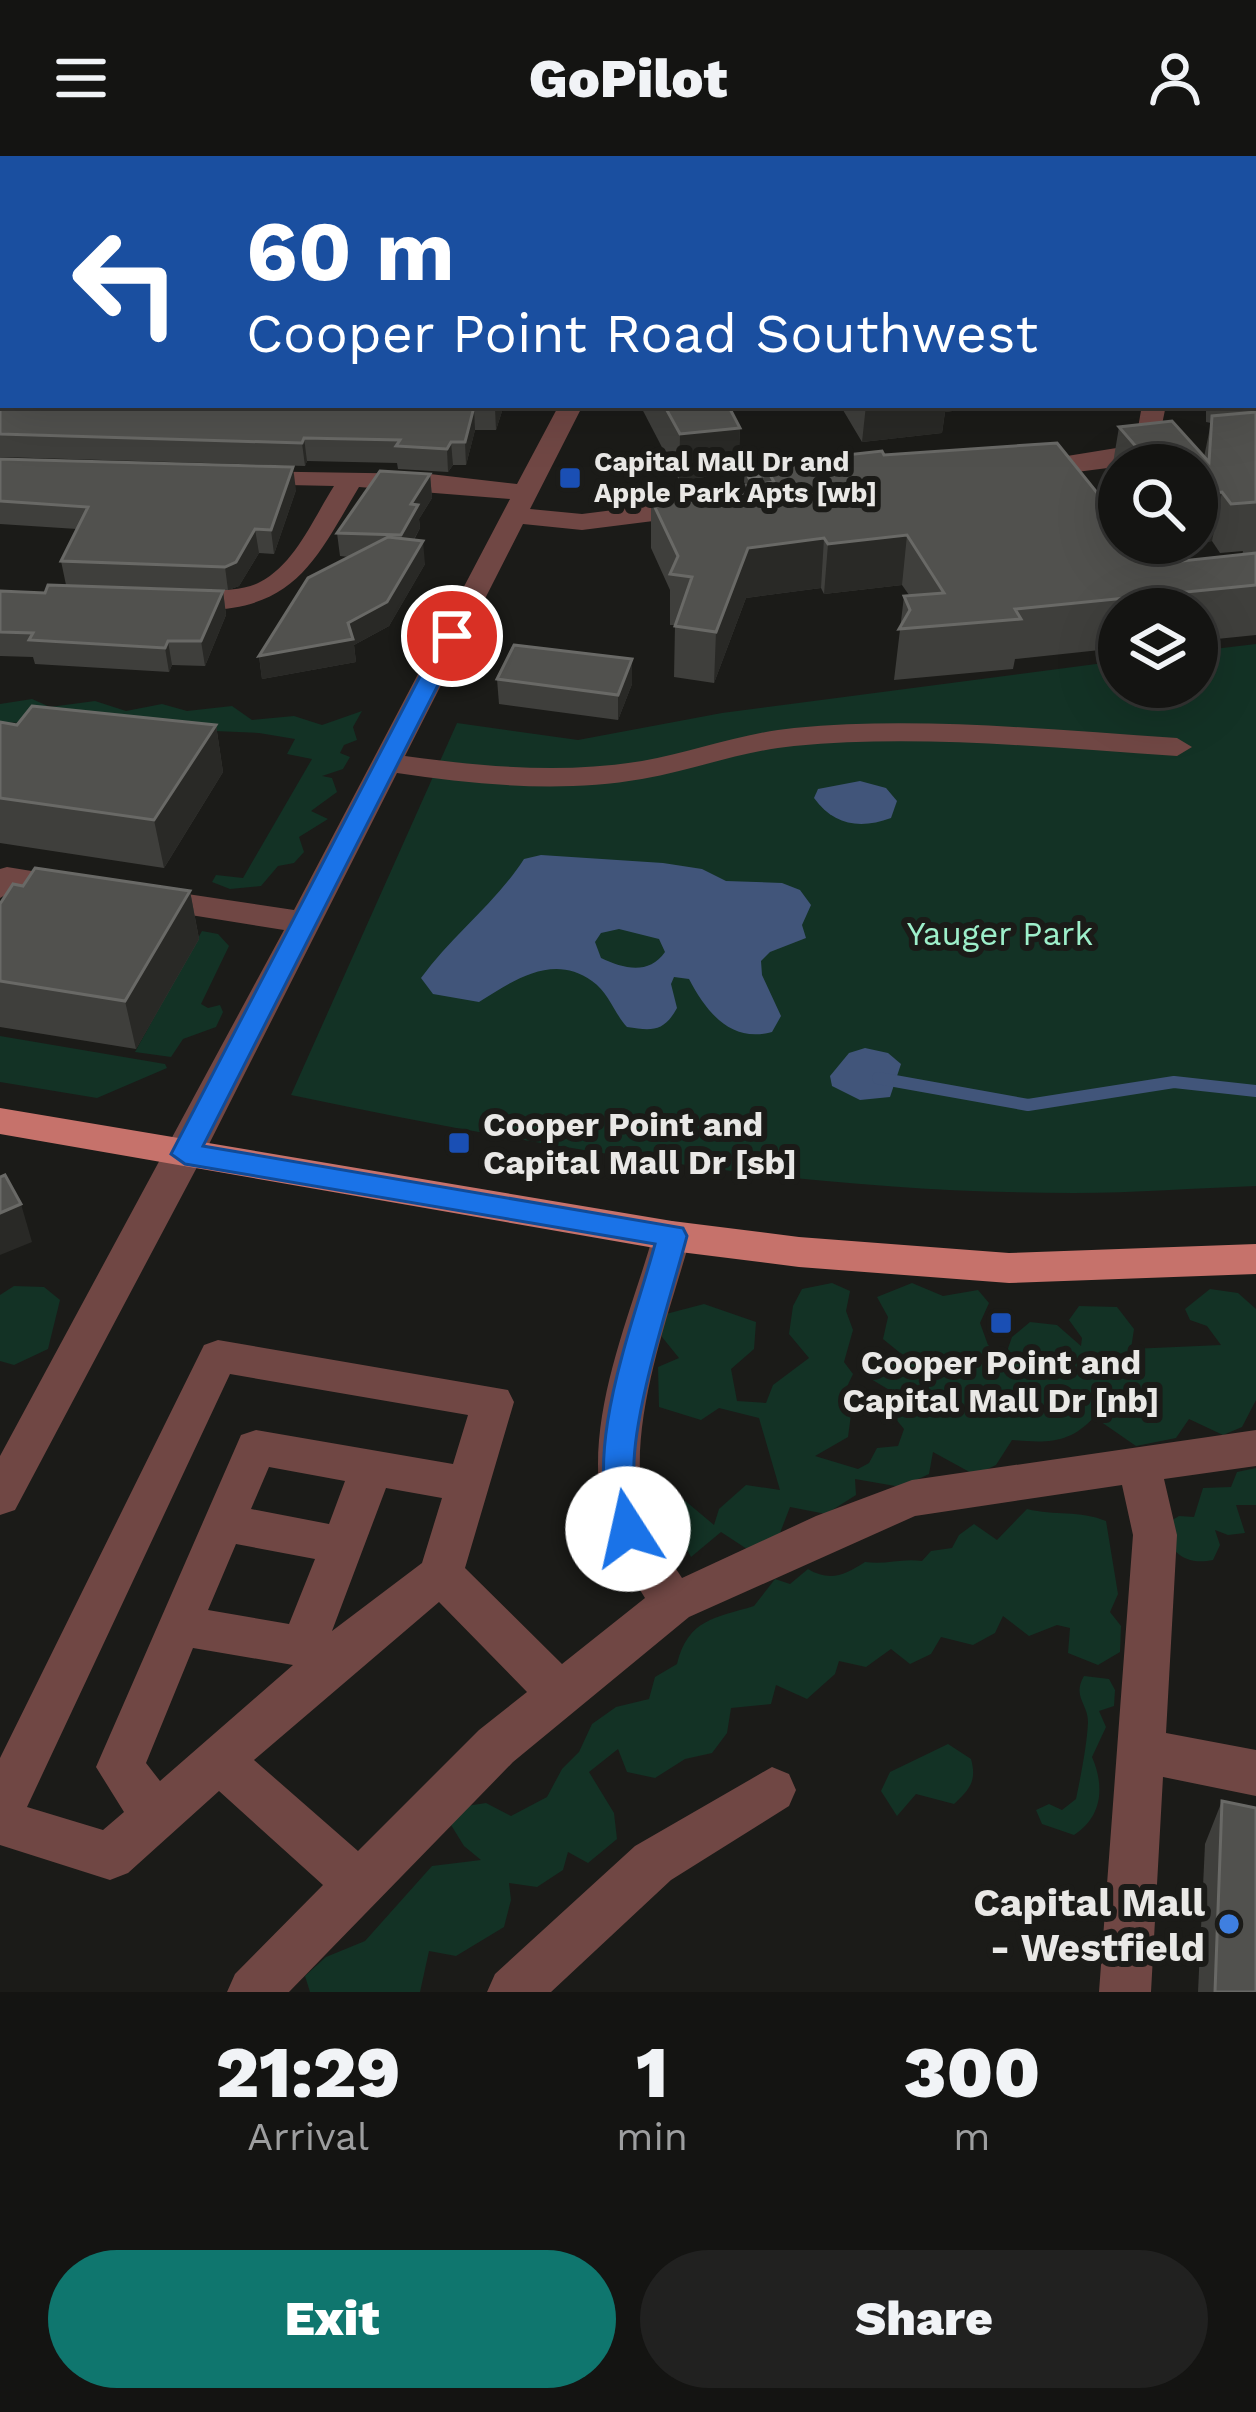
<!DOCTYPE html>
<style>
:root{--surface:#141412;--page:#212120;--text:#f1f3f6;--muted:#9d9e9f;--line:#333332;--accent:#0f766e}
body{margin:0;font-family:"Work Sans",sans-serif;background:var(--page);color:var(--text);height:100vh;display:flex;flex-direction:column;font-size:45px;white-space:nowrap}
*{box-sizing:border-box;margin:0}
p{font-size:39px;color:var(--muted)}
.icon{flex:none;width:66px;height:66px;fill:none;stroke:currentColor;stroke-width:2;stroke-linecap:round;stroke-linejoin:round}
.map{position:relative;height:1836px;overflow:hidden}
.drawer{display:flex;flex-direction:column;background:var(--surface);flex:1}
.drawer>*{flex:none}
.guide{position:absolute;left:0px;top:0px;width:1257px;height:252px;box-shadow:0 12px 48px #0002,0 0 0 3px var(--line);background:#1a4fa0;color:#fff;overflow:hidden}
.fabs{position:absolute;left:1098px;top:288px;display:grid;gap:24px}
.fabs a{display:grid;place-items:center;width:120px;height:120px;border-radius:50%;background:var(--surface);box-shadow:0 12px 48px #0002,0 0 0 3px var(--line);font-size:60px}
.pin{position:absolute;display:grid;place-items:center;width:102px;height:102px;color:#fff;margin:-51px;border:6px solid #fff;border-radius:50%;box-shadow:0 3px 12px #0007}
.me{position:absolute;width:132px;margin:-66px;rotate:350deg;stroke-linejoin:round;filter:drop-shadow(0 0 9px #0008)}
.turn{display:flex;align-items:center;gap:42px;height:252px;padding:0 48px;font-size:54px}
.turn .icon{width:156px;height:156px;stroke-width:2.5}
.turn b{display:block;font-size:84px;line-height:102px}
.eta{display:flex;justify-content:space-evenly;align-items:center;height:204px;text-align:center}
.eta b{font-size:72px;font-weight:800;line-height:84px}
.button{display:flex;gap:24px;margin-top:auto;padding:24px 48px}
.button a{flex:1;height:138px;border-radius:72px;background:var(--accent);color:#fff;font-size:48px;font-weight:800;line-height:138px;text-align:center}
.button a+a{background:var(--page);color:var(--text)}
header{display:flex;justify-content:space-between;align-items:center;height:156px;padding:0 48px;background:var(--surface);font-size:54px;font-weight:800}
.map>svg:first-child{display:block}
</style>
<header><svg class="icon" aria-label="menu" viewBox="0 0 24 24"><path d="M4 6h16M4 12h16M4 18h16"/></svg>GoPilot<svg class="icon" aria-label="person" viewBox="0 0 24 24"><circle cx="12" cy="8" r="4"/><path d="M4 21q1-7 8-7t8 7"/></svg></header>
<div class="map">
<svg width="1256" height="1836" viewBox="0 0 1256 1836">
<rect width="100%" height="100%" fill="#1b1b18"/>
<g fill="#133225">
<path d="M1256,488V1030C1196,1032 1135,1037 1074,1037C811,1037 548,993 291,939L457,567L578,584L722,557L1119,505V531H1197V495Z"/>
<path d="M32,543L50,551L95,545L126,555L162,548L187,555L232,550L252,564L294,560L322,569L362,555L353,571L357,584L344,589L340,597L350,601L343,613L322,620L332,622L337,636L311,655L328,663L299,681L304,696L294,707L278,710L261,730L230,733L212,726L216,719L243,722L312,603L287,598L295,583L259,577L0,566V548Z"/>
<path d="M202,775L218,778L229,790L201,848L208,852L220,849L223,856L216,871L183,883L171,901L135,896Z"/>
<path d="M0,880L165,908L167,912L97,942L0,926Z"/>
<path d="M832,1127L850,1135L846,1155L853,1174L844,1206L853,1218L844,1237L852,1251L848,1281L815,1300L858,1313L869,1307L877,1292L898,1290L904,1273L895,1262L896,1238L871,1223L890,1217L899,1196L883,1183L888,1161L877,1141L912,1127L943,1140L978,1134L989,1147L980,1167L988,1189L1005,1201L1012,1181L1030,1166L1057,1169L1081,1190L1082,1182L1069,1164L1079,1150L1117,1151L1134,1173L1131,1193L1221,1189L1207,1170L1190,1164L1185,1153L1210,1133L1238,1137L1256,1153V1244L1242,1271L1223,1279L1189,1263L1176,1282L1136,1290L1094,1261C1070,1288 1046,1287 1012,1284L996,1309L975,1319L933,1296L929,1318L901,1331L855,1323L856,1339L826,1358L790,1351L780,1377L750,1395L721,1376L691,1401L680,1380H656L651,1363L677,1338L714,1369L719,1353L746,1329L780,1334L759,1262L719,1252L701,1264L659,1251L658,1211L679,1202L662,1181V1159L704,1148L756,1166L754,1193L731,1213L737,1245L766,1247L773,1229L809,1202L789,1178L793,1150L802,1133Z"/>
<path d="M14,1130L44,1131L60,1144L48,1193L14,1209L0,1205V1139Z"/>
<path d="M1256,1312V1349H1236L1245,1377L1228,1379L1215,1374L1220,1389L1213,1404C1186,1410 1166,1396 1166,1368L1179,1360L1194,1361L1203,1332L1231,1331L1237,1316Z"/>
<path d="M1027,1353C1055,1360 1079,1354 1106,1365L1118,1438L1110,1456L1121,1470L1120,1496L1098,1509L1068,1497L1070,1472L1057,1469L1029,1480L1003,1460L995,1477L973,1489L941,1481L931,1498L910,1508L891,1493L866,1511L839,1505L835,1518L807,1543L776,1529L771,1548L731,1552L727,1577L712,1597L685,1603L655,1622L627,1616L618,1593L589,1616L614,1657L617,1683L588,1707L568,1696L563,1714L537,1731L509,1727L511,1744L504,1771L456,1800L429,1795L420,1836H310L305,1820L326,1801L365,1785L432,1710L481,1704L464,1690L451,1669L460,1651L486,1647L511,1660L547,1641L562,1613L579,1596L592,1568L616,1551L649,1543L655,1521L677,1508C688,1463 715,1462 754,1450L775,1423L790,1428L808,1413C830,1426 845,1419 865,1406C886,1409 901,1402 922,1405L931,1395L952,1392L959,1379L974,1368L997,1384Z"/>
<path d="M1084,1520L1109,1523L1115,1534L1114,1550L1099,1555L1106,1571L1092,1601C1105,1631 1102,1661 1074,1679L1042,1668L1036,1654L1049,1648L1062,1654L1076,1643C1081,1619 1087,1589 1088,1566C1088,1547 1072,1541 1084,1520Z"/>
<path d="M948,1588L971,1603C977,1625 970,1633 954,1648L916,1638L897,1660L881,1635L890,1616Z"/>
</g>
<g fill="#41557a" fill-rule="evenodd">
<path d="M860,625L886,632L897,645L891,662C861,673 834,670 814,642L818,633Z"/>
<path d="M541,699L663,707L702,713L726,725L782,727L800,734L811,749L802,769L806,782L770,796L761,805L762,819L781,860L772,876C731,887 707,857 689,823L674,821L671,828L677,852C664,876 652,875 627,871C614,857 609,837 592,825C553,797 514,824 479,846L433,838L421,822C452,779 495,748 524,703ZM619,773L659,783L665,796C649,819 624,813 601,802L595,786L601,777Z"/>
<path d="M865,892L888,897L901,908L890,941L860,944L832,930L830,920L849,897Z"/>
</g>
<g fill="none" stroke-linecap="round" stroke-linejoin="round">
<path stroke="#41557a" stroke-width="12" d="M878,922L1028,949L1174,926L1256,935"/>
<g fill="#704744" fill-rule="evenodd">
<path d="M699,0H720L697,3Z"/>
<path d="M851,0H871L850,3Z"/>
<path d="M1254,21H1256L1254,34Z"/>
<path d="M559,249H583L530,353L582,358L701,343L714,351L701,359L582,374L523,368L405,600C484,611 564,618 642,605C693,596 742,577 794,572C921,560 1050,574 1177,582L1192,591L1177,600C1050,592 921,578 794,590C742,595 693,614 642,623C561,637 478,629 397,617L204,998L15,1354L0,1359V1300L284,774L147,752L135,749L131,742L135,735L147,732L294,754L510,343L359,331C317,401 297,452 206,454C189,454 173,458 161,446C179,428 232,441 260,426C295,408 313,363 334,330L248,328L239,325L235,320L239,315L430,318L517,328Z"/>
<path d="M1142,249H1166L1156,298L1131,309L1030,322L1017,314L1030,306L1135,289Z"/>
<path d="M7,711L87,724L91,731L87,738L75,741L16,733L0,742V713Z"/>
<path d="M672,1065L686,1070L691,1080C669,1161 616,1292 652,1374C659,1391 672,1406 682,1422L816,1360L912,1324L1256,1274V1310L1164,1323L1177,1379L1166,1577L1256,1594V1640L1163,1621L1151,1836H1099L1133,1379L1122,1329L915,1360L689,1461L513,1606L289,1836H227L235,1818L323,1729L219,1635L128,1717L110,1724L0,1689V1602L204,1189L218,1184L508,1234L514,1246L465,1412L562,1508L645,1442C631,1419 613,1395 606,1369C579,1274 627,1170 653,1080L658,1070ZM230,1218L468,1259L453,1308L256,1274L241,1279L96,1611L124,1656L103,1674L27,1651ZM269,1311L345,1325L329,1368L251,1353ZM386,1332L442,1342L422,1407L332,1475ZM236,1388L315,1403L289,1468L208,1454ZM439,1446L527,1536L479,1574L358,1695L254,1604ZM193,1492L293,1509L160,1625L146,1607Z"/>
<path d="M772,1611L789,1618L796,1634L789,1650L671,1724L551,1836H487L495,1818L635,1690Z"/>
</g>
<path fill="#c6726b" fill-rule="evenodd" d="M0,952L672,1065L799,1081L1009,1097L1256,1088V1118L1009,1127L799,1111L672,1095L0,978Z"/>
</g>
<g fill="#3f3f3c">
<path d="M0,0H637L636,3H3V8H0Z"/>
<path d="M891,0H1224L1223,3H1044Z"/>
<path d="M3,12V134H0V17Z"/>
<path d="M1254,82L1256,85V479L1197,485V453H1119V492L1015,503L1013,513L894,524L904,440L909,439L902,429L824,438L821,432L746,442L714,527L674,521L675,469H670V434L651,392V343L746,330L744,326L745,314L764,311V308L884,299L1154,408L1242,399L1243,395L1220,397L1212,385L1170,391L1167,387H1197V309H1119V329L1111,319L1119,271L1204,301L1211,267L1206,266V249H1254Z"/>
<path d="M0,182L3,249H504L496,274H475L466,309H453L448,316L398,313L397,307L307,305L305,310L0,301Z"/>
<path d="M640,249H728L740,272L738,317L679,324Z"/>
<path d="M840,249H982V251L945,256L942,277L862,286Z"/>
<path d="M0,303L296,334L274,398L259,397L239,430L228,434L66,429L61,405L77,373L0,368Z"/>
<path d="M430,318L432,342L419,363L420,372L414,384L425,408L389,470L354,489L356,506L262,523L259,500L349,401L340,400L337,377Z"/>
<path d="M0,435L45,437L223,435L226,459L205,510L172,509L169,516L35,508L33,501L0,500Z"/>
<path d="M632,503V528L618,564L499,548L497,523Z"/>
<path d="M0,566L17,569H216L223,616L164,712L0,687Z"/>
<path d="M23,730L190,735L199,783L136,893L0,871V748Z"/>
<path d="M1222,1645L1256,1836H1198L1205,1688Z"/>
</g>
<g fill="#292926">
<path d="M1199,0H1224L1223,3H1199Z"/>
<path d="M496,249H504L496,274L495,252Z"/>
<path d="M866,249H982V251L945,256L942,277L862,286Z"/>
<path d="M474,251L475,274L466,309L465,286Z"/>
<path d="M740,272L738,317L679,324L680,278Z"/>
<path d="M304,282L307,305L305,310L302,287Z"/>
<path d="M451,286L453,309L448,316L447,293Z"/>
<path d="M293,311L296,334L274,398L271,374Z"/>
<path d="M430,318L432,342L419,363L420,372L403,403L401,379L411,348Z"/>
<path d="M763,320V332L749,334V322Z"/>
<path d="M1222,336L1212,385L1170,391L1171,387H1197V339Z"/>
<path d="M255,373L259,397L239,430L228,434L225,411Z"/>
<path d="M907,379L902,429L824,438L828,388Z"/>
<path d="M824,382L821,432L746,442L714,527L716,476L748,392Z"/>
<path d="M423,385L425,408L389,470L354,489L356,506L262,523L259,500Z"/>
<path d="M223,435L226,459L205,510L201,485Z"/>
<path d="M168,485L172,509L169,516L165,492Z"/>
<path d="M632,503V528L618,564V539Z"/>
<path d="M216,569L223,616L164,712L154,664Z"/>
<path d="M190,735L199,783L136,893L125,845Z"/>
<path d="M21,1048L32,1086L0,1099V1057Z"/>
</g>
<g fill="#51514e" stroke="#696966" stroke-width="3">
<path d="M11,0H631L587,1V3H9Z"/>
<path d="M748,0H856L855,3H754Z"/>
<path d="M891,0H1024L1023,3H890Z"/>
<path d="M3,12V74L0,72V17Z"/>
<path d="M3,76V112H0V89H2Z"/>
<path d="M1254,82L1256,85V212L1254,211Z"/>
<path d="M3,176V249H496L495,252L474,251L465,286H451L447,293L396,290L400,284L304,282L302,287L0,278V182Z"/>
<path d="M664,249H728L740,272L680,278Z"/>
<path d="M1256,256V346L1231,348L1222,336L1197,339V309H1152L1119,271L1172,265L1209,306L1212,260Z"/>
<path d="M1057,287L1119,364V387H1137L1154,408L1256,397V429L1015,453L1021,463L899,473L910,454L904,440L944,437L907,379L828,388L824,382L748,392L716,476L675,470L692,421L670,418L678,400L651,343L774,326L764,308L882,295L884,299Z"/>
<path d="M0,303L293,311L271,374L255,373L236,406L225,411L61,405L88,351L0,345Z"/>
<path d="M764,311L763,320L749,322L745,314Z"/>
<path d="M380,315L430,318L411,348L418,349L401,379L337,377Z"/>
<path d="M388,381L423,385L387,446L348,467L353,483L259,500L308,422Z"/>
<path d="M48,429L223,435L201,485H168L165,492L29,484L33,477L0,476V435L45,437Z"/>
<path d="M514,489L632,503L618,539L497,523Z"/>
<path d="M32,550L216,569L154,664L0,642V566L17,569Z"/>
<path d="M35,712L190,735L125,845L0,825V748L13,728L23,730Z"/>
<path d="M5,1019L21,1048L0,1057V1021Z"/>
<path d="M1222,1645L1256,1652V1836H1215Z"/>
</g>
<path fill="#1a73e8" stroke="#114b97" stroke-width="3" d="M452,473L463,480L203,990L683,1072L687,1080C671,1141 631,1260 634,1319C635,1341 650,1363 640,1383L628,1387L617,1383C578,1303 633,1170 655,1088L185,1008L171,998L441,480Z"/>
<g fill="#1a4fb4" stroke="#1b1b18" stroke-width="4.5">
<rect x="558" y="310" width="24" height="24" rx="6"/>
<rect x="447" y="975" width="24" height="24" rx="6"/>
<rect x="989" y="1155" width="24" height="24" rx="6"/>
</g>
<circle fill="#3f7fe0" stroke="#1b1b18" stroke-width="4.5" cx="1229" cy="1768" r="12"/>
<g text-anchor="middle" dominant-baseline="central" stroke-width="12" stroke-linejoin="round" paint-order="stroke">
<g font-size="27" font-weight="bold" fill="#e9e8e6" stroke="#1b1b18" text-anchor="start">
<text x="594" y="306">Capital Mall Dr and<tspan x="594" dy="31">Apple Park Apts [wb]</tspan></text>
</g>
<g font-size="33" fill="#9defca" stroke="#1b1b18">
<text x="1000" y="777">Yauger Park</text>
</g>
<g font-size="33" font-weight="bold" fill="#e9e8e6" stroke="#1b1b18" text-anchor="start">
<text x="483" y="968">Cooper Point and<tspan x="483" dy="38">Capital Mall Dr [sb]</tspan></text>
<text x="1001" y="1206" text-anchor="middle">Cooper Point and<tspan x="1001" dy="38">Capital Mall Dr [nb]</tspan></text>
</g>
<g font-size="39" font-weight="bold" fill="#e9e8e6" stroke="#1b1b18" text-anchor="end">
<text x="1205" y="1746">Capital Mall<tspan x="1205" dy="45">- Westfield</tspan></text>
</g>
</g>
</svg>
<div class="fabs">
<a><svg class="icon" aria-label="search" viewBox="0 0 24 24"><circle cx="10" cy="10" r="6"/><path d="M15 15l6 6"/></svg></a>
<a><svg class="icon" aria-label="layers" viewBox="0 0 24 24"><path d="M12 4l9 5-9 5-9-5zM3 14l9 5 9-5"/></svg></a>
</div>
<div class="pin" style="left:452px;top:480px;background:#d93025"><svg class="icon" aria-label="arrive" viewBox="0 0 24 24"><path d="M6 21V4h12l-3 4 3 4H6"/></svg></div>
<svg class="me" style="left:628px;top:1373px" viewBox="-20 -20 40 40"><circle r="19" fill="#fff"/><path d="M0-13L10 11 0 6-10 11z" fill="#1a73e8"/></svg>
<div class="guide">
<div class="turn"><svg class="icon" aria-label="left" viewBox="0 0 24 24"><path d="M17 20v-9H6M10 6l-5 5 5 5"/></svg><div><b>60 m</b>Cooper Point Road Southwest</div></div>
</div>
</div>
<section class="drawer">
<div class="eta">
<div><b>21:29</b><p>Arrival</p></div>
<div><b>1</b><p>min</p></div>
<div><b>300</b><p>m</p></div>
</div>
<div class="button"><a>Exit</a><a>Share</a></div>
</section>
